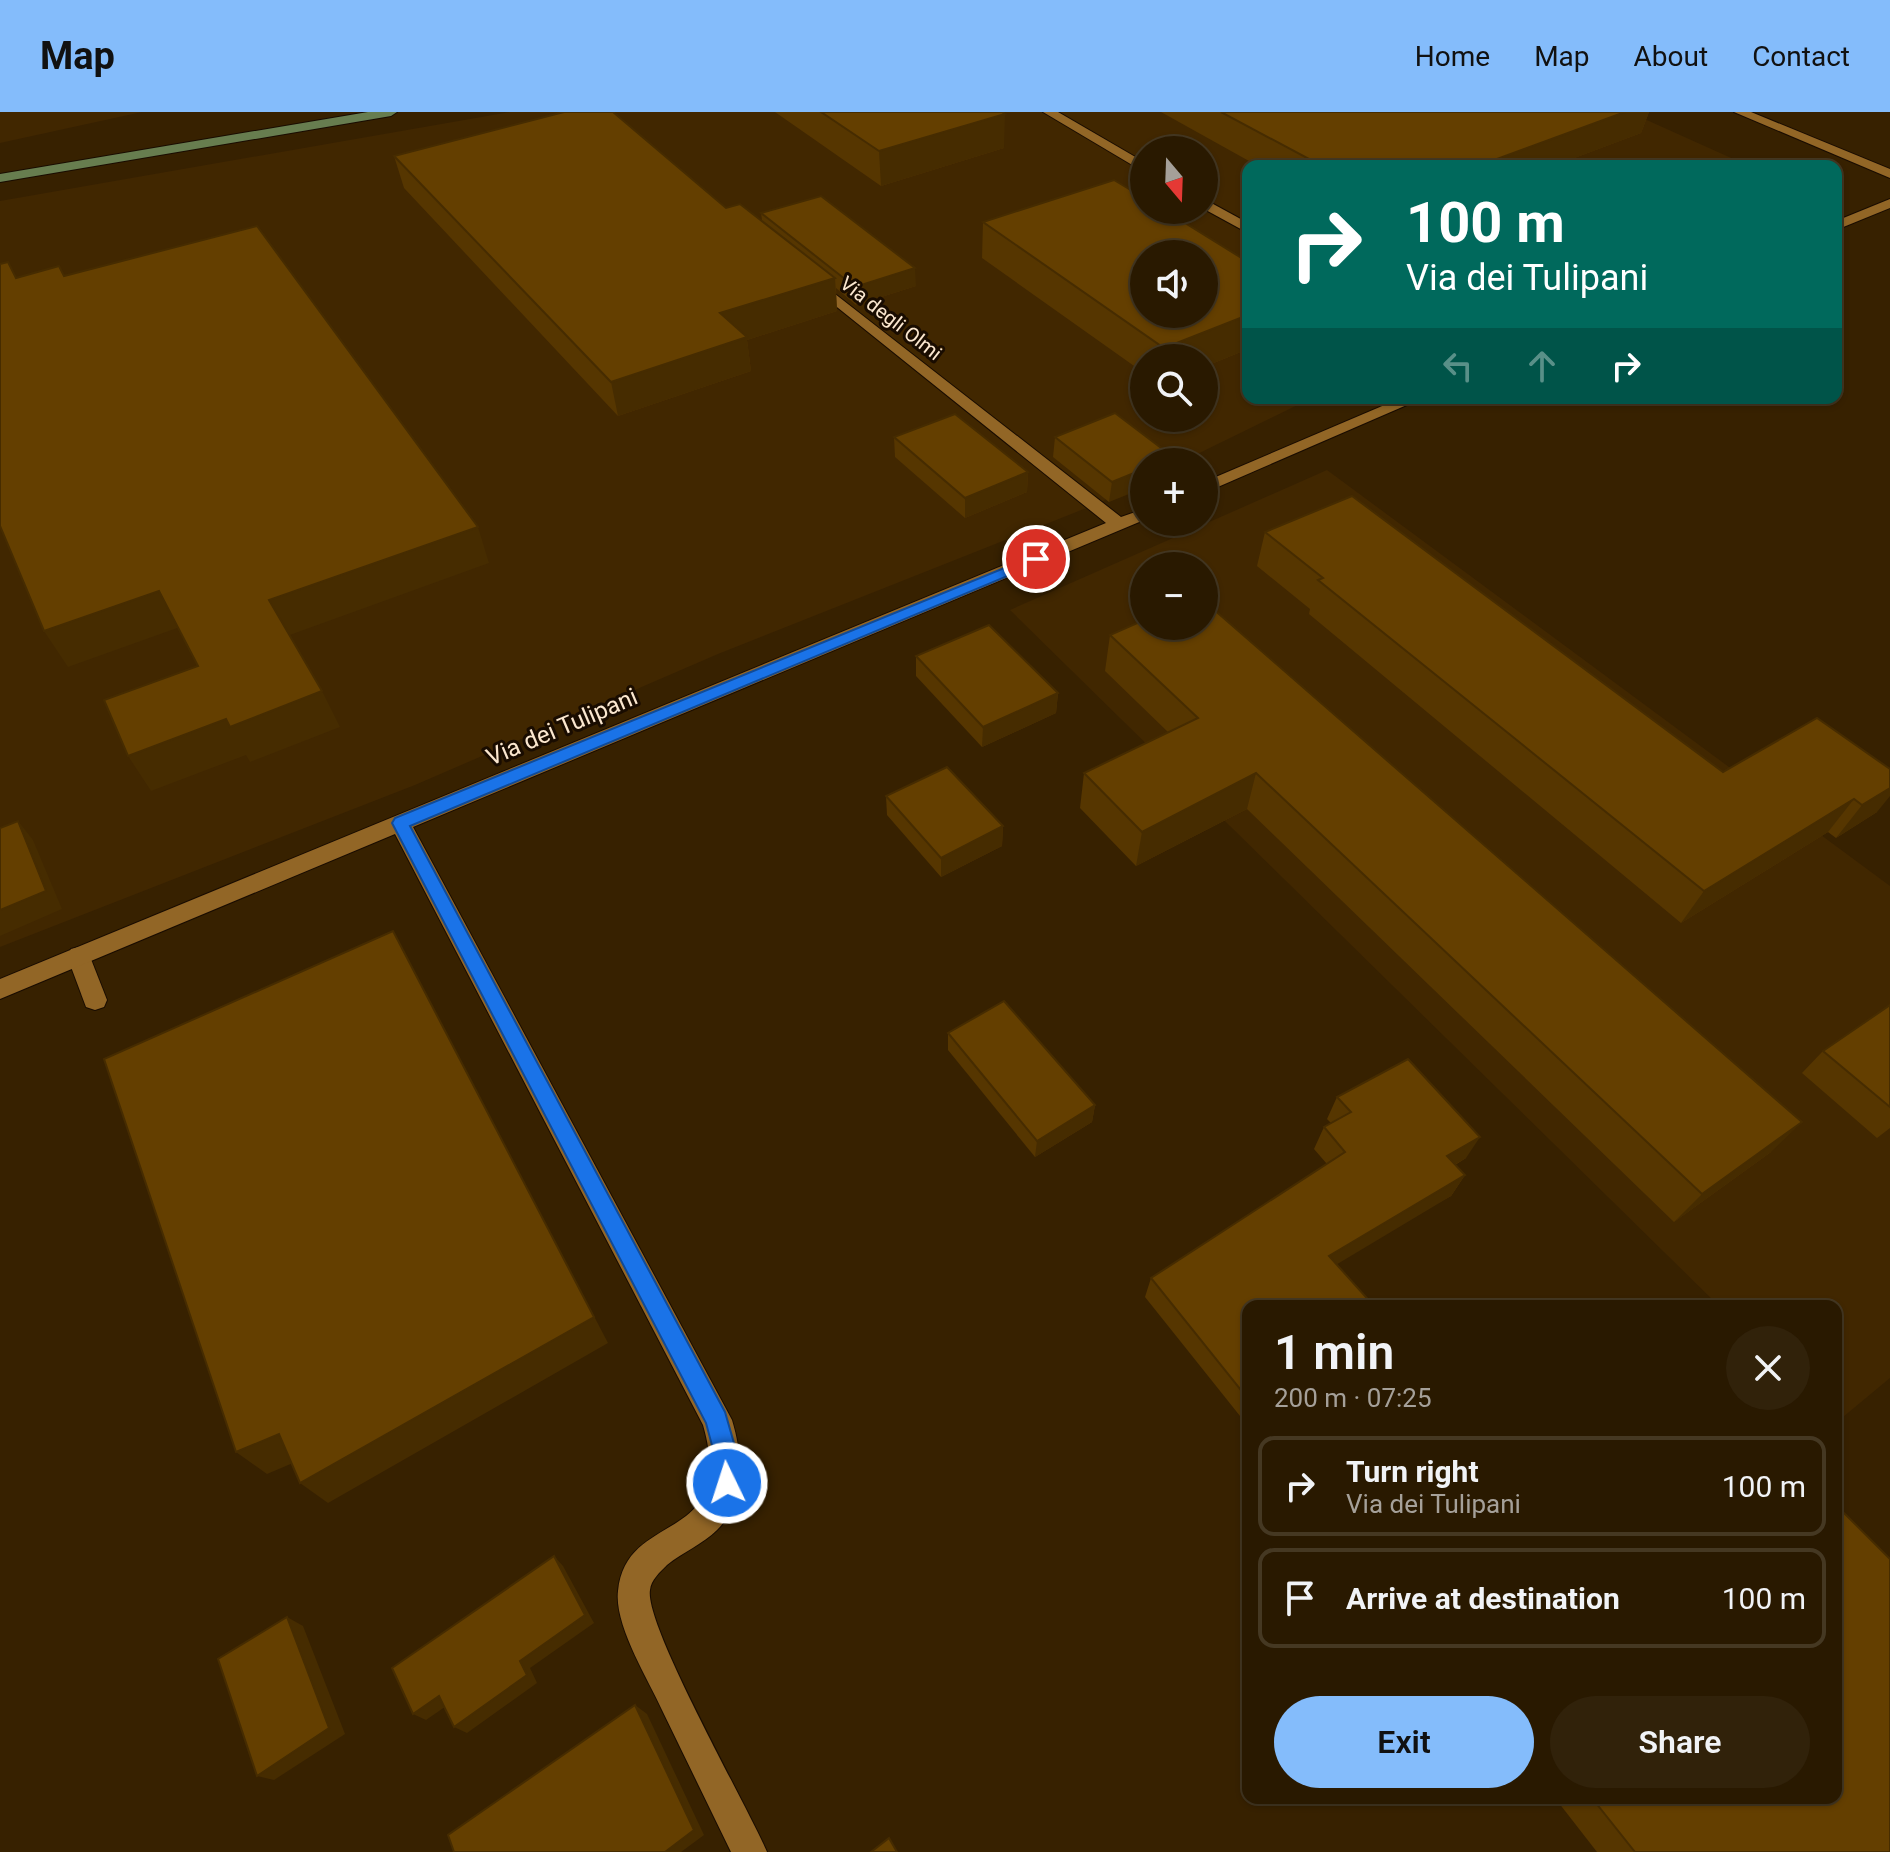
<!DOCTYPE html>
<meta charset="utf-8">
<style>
:root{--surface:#291900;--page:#31220a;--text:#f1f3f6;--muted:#a5a099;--line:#453822;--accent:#84bcfb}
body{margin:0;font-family:Roboto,sans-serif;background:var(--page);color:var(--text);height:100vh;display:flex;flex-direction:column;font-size:30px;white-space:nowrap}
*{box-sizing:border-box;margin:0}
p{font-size:26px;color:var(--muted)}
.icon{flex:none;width:44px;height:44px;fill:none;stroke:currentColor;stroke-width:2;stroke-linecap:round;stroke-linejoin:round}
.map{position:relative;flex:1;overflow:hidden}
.drawer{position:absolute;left:1242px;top:1188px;width:600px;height:504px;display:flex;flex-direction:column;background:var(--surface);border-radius:16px;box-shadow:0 2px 6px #0004,0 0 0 2px var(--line)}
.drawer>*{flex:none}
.top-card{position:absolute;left:1242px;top:48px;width:600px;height:244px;border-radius:16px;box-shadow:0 2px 6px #0004,0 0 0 2px var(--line);background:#00695c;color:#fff;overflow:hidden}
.needle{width:52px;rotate:161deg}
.fabs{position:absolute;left:1130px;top:24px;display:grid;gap:16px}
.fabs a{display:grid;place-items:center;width:88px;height:88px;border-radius:50%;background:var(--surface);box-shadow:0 2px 6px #0004,0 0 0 2px var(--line);font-size:40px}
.pin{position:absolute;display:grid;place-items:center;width:68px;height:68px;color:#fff;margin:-34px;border:4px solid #fff;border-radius:50%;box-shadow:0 2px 8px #0007}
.me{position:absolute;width:88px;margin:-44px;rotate:356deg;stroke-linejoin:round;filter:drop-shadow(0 0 6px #0008)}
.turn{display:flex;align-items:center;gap:28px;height:168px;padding:0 32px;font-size:36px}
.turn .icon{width:104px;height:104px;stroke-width:2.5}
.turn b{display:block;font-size:56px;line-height:68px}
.lanes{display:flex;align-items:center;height:76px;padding:0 32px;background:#0003;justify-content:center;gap:40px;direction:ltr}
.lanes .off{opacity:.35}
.round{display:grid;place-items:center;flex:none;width:84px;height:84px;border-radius:42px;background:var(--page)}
.summary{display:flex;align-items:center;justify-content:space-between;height:136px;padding:0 32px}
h1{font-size:48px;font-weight:600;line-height:60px}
.button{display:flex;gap:16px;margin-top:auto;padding:16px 32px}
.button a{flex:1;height:92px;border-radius:48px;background:var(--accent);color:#111;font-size:32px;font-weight:600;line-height:92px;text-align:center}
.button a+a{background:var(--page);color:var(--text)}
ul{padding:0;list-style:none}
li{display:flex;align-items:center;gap:24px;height:100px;margin:0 16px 12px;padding:0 16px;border:4px solid var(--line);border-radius:16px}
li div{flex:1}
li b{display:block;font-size:30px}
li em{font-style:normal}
header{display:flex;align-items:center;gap:48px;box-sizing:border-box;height:112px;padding:0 40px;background:var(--accent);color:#111}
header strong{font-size:38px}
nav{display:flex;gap:44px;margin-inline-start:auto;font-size:28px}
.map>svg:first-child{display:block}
</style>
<header>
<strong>Map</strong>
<nav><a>Home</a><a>Map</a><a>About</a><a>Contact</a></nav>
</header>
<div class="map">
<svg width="1890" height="1740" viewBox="0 0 1890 1740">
<rect width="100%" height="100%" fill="#372100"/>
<g fill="#412700" fill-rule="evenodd">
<path d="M0,0H142L0,31Z"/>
<path d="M510,0H1629L1749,54H1248V286H1312L1181,350H1144V368L1099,391L718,542L415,673L0,835V89ZM1144,38H1204V98H1144ZM1144,142H1204V202H1144ZM1144,246H1204V306H1144Z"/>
<path d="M1327,358L1890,774V1266L1837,1310L1836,1194H1719L1010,498ZM1144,454H1204V514H1144Z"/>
</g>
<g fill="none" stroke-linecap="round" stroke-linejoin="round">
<defs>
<path id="lane" d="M79,835L87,837L107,888L104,895L95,898L86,895L67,844L71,837Z"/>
<g id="street">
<path d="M1043,0H1058L1144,50V60Z"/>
<path d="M1734,0H1751L1890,57V66Z"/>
<path d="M1204,87L1248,111V121L1204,97Z"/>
<path d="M1890,87V96L1836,118V109Z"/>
<path d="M812,164L1121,405L1144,397V408L413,715L732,1308C743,1345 747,1388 717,1418C703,1432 683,1440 667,1453C660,1460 651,1468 650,1478C644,1513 747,1693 767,1740H731C708,1693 685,1645 662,1598C648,1567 614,1513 618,1479C626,1396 738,1435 703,1313L395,722L0,887V867L1106,411L807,171L805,168Z"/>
<path d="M1401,286H1423L1204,381V370Z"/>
</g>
<path id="secondary" d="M368,0H397L391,4L0,70V62Z"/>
</defs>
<use href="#lane" stroke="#190c00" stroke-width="2"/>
<use href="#street" stroke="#190c00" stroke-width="2"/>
<use href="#secondary" stroke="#190c00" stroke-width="2"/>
<use href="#lane" fill="#926626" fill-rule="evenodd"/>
<use href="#street" fill="#926626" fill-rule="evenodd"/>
<use href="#secondary" fill="#677d4f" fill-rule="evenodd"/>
</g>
<g fill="#563600">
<path d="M775,0H1002L1004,36L881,74Z"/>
<path d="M1161,0H1649L1641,21L1553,54H1258Z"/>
<path d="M394,44L762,108L761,101L916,174L856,193L836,176L837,199L747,228L751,259L618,304L404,76Z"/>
<path d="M983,110L1248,150V237L1204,255V246H1144V261L982,146Z"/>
<path d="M894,325L1028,360L1027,380L965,406L895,345Z"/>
<path d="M1055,325L1173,345L1109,390L1053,345Z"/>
<path d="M1265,420L1723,660L1817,606L1877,700L1836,726L1828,720L1681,811L1309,502L1310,497L1257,454Z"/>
<path d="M1110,523L1771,1040L1674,1110L1247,697L1136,754L1080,696L1084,661L1169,621L1105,559Z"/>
<path d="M916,544L1058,581L1056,601L982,635L916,564Z"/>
<path d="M886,684L1003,714L1002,734L941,765L887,703Z"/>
<path d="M1890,893V1016L1877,1026L1802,961L1823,939Z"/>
<path d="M948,921L1095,993L1092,1010L1035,1045L948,938Z"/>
<path d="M1337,985L1466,1046L1455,1053L1465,1063L1451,1084L1248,1194V1314L1145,1185L1151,1166L1327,1052L1314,1037L1324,1015L1331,1011L1327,1007Z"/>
<path d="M1555,1686H1836L1890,1740H1597Z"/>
</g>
<g fill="#462c00">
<path d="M1625,0H1649L1641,21L1553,54H1478Z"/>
<path d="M1005,2L1004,36L881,74L879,39Z"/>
<path d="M915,156L916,174L856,193L855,175Z"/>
<path d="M835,166L837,199L747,228L751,259L618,304L611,270L720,201Z"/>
<path d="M1248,203V237L1204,255V246H1163L1164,236Z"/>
<path d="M1173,345L1172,350H1161Z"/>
<path d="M1144,357V376L1109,390L1112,370Z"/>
<path d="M1028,360L1027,380L965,406V386Z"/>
<path d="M478,415L489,451L287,524L269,488Z"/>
<path d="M159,479L180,515L68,555L44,519Z"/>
<path d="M322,579L340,615L250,650L246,643L151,679L128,644L226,607Z"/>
<path d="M1058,581L1056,601L982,635L983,615Z"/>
<path d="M1256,661L1247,697L1136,754L1142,720Z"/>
<path d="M1890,676V684L1877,700L1836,726L1862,693Z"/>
<path d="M1854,687L1828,720L1681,811L1704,779Z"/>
<path d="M18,709L33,728L62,797L0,824V798Z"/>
<path d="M1003,714L1002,734L941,765V746Z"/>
<path d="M393,819L608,1231L328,1391L300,1371Z"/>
<path d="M1095,993L1092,1010L1035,1045L1037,1029Z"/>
<path d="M1802,1010L1771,1040L1674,1110L1702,1082Z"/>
<path d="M1480,1025L1466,1046L1434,1065L1447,1044Z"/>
<path d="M1465,1063L1451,1084L1319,1163L1329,1144Z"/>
<path d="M279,1322L307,1345L267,1362L236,1340Z"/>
<path d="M554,1444L563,1454L594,1511L530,1556L537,1571L467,1621L454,1615L520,1549Z"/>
<path d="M287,1505L303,1514L345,1622L274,1668L257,1664Z"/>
<path d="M439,1584L452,1590L426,1608L413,1602Z"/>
<path d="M635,1593L647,1602L704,1723L681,1740H665Z"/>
</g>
<g fill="#643f00" stroke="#462c00" stroke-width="2" fill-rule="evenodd">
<path d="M564,0H613L726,96L740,92L835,166L720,201L747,225L611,270L394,44Z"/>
<path d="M821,0H1002L1005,2L879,39Z"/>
<path d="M1221,0H1625L1478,54H1322Z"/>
<path d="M1114,68L1144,86V98H1164L1248,150V203L1164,236L983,110ZM1144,142H1204V202H1144Z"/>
<path d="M821,84L915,156L855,175L761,101Z"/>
<path d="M257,114L478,415L269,488L322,579L230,615L226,607L128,644L104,588L198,554L159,479L44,519L0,414V152L8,150L16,166L59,154L64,164Z"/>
<path d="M1115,301L1173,345L1161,350H1144V357L1112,370L1055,325Z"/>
<path d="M955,302L1028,360L965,386L894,325Z"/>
<path d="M1352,384L1723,660L1817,606L1890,657V676L1862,693L1854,687L1704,779L1318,468L1323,466L1265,420Z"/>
<path d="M1204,489L1802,1010L1702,1082L1256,661L1142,720L1084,661L1198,606L1110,523L1144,508V514H1204Z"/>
<path d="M989,513L1058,581L983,615L916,544Z"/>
<path d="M947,655L1003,714L941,746L886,684Z"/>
<path d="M18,709L46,779L0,798V716Z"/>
<path d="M393,819L594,1205L300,1371L279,1322L236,1340L104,947Z"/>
<path d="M1004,889L1095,993L1037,1029L948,921Z"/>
<path d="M1890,893V995L1823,939Z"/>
<path d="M1408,947L1480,1025L1447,1044L1465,1063L1329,1144L1374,1194H1248V1287L1151,1166L1345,1040L1324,1015L1351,1000L1337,985Z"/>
<path d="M1836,1393L1890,1447V1740H1635L1592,1686H1836Z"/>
<path d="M554,1444L585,1503L520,1549L527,1563L454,1615L439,1584L413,1602L392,1556Z"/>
<path d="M287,1505L329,1616L257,1664L218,1547Z"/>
<path d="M635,1593L694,1718L665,1740H454L448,1723Z"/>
<path d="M889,1726L897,1740H871Z"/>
</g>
<path fill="#1a73e8" stroke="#114b97" stroke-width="2" d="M1036,443L1041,444V450L410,714L725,1300L740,1352L735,1379L727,1383L719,1379L715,1371L717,1352L706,1311L392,711L395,706Z"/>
<g text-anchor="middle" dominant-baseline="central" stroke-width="6" stroke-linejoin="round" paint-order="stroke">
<g font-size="20" fill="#fbe7cf" stroke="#190c00">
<text transform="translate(891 206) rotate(38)">Via degli Olmi</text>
</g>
<g font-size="24" fill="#fbe7cf" stroke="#190c00">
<text transform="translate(562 615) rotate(-23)">Via dei Tulipani</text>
</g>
</g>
</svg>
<div class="fabs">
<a><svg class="needle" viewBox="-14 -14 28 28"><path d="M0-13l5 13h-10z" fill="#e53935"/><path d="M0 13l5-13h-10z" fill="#a5a099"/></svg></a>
<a><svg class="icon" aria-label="sound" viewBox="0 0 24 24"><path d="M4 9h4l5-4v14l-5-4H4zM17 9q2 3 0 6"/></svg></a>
<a><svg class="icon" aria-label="search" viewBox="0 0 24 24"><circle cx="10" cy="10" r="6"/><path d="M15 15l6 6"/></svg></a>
<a>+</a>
<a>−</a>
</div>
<div class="pin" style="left:1036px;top:447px;background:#d93025"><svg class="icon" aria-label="arrive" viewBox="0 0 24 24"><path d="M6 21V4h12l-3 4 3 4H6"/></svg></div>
<svg class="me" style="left:727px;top:1371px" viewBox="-20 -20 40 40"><circle r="17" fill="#1a73e8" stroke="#fff" stroke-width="3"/><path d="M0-11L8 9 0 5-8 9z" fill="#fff"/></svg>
<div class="top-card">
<div class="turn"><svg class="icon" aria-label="right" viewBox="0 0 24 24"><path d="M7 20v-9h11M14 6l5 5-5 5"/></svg><div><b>100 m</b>Via dei Tulipani</div></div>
<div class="lanes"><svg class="icon off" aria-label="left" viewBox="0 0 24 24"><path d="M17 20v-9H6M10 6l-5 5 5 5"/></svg><svg class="icon off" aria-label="ahead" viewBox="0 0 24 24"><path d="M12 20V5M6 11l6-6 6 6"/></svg><svg class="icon" aria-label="right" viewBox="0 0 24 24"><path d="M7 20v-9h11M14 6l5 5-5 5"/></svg></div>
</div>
<section class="drawer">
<div class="summary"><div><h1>1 min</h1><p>200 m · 07:25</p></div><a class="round"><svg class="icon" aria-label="close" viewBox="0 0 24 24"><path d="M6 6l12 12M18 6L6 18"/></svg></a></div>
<ul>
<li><svg class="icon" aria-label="right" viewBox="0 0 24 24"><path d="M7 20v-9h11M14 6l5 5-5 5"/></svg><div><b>Turn right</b><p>Via dei Tulipani</p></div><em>100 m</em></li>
<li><svg class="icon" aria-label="arrive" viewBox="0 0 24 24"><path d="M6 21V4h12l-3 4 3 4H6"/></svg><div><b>Arrive at destination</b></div><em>100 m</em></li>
</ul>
<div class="button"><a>Exit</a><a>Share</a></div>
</section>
</div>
